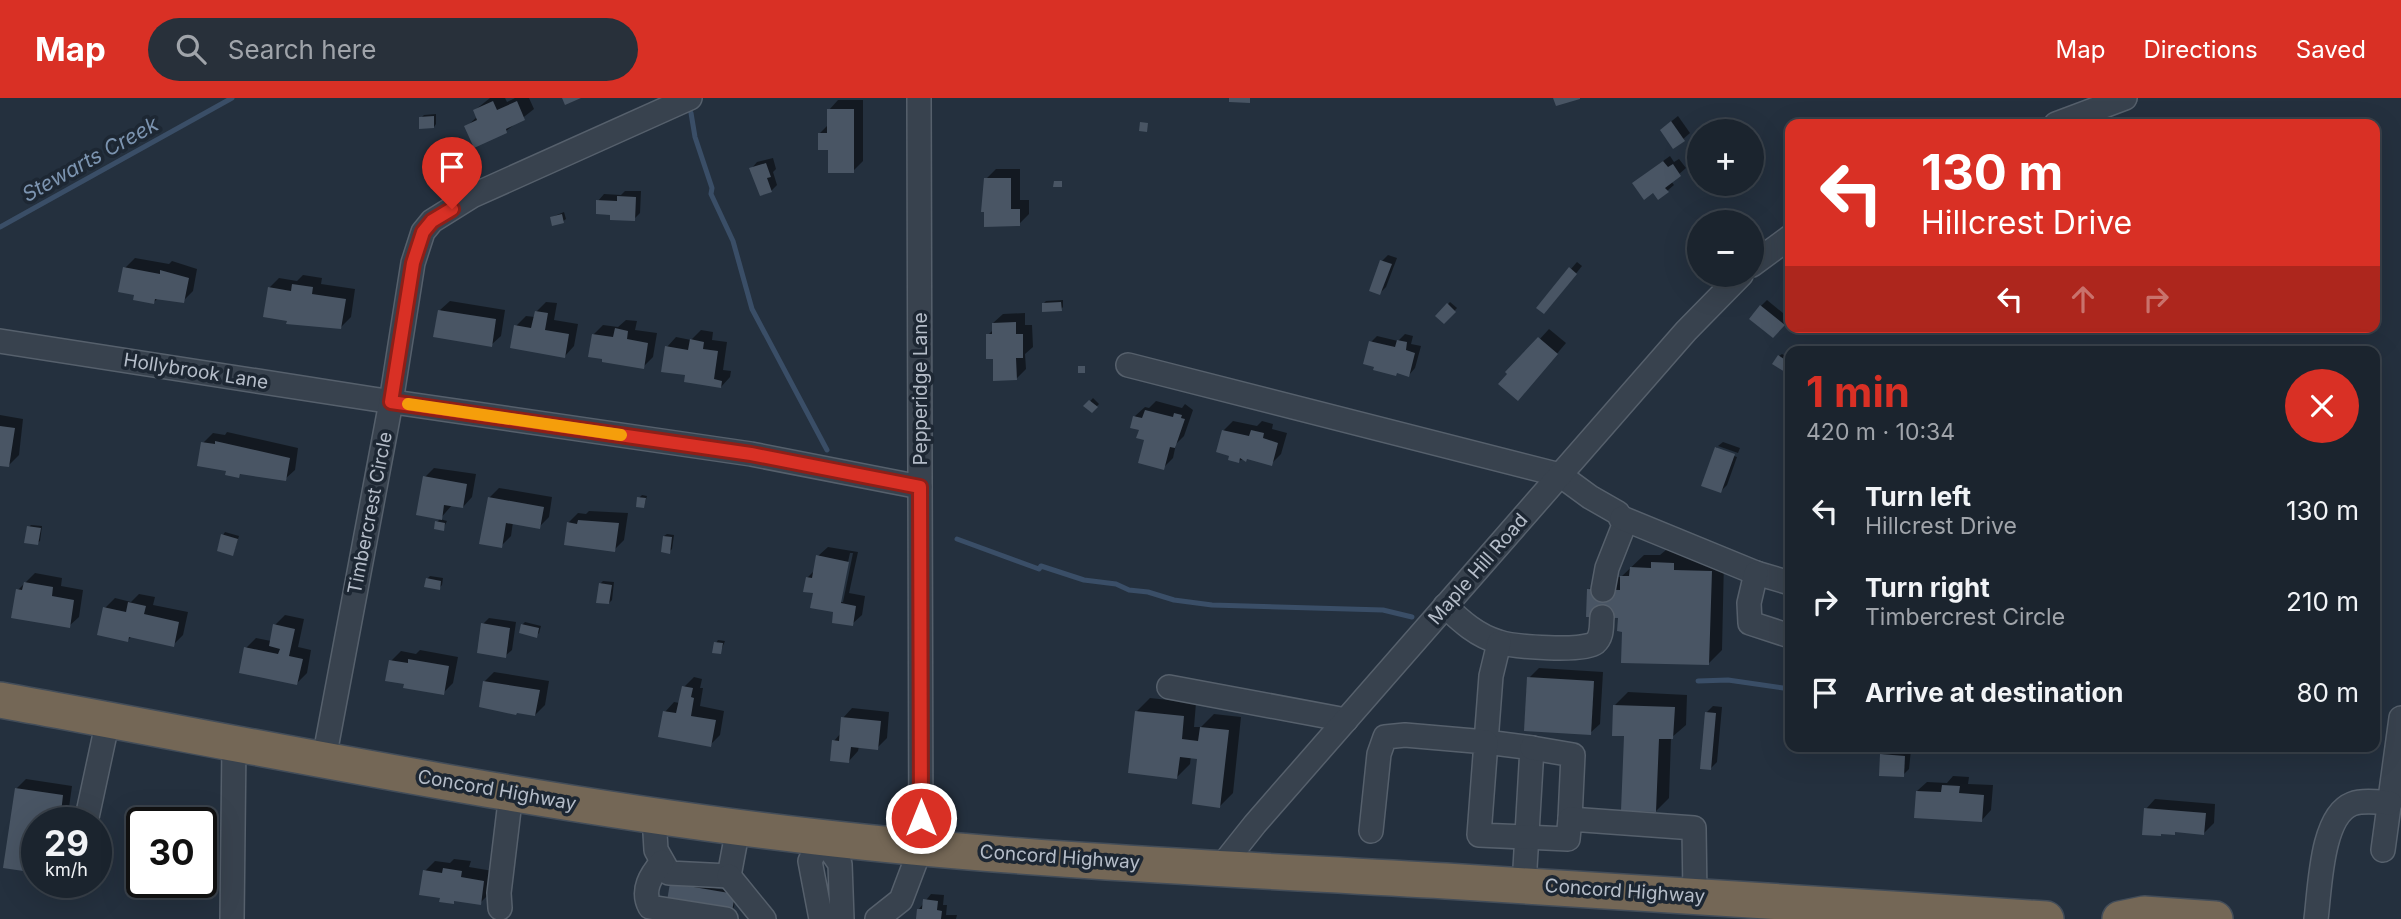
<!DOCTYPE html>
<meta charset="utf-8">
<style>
:root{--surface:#1b242e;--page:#28303a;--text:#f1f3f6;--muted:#a0a4aa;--line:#39414a;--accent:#d93025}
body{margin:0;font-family:Inter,sans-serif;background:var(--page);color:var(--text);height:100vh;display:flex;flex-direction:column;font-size:26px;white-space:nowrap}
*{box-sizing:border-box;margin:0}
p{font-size:23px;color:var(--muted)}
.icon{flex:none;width:38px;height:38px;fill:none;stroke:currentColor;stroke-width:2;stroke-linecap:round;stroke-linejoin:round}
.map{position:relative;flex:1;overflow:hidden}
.sheet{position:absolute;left:1785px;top:248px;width:595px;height:406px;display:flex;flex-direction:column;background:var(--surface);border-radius:14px;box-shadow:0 7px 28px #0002,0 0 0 2px var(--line)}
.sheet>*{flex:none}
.top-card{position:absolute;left:1785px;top:21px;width:595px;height:214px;border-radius:14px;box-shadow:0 7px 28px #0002,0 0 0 2px var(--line);background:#d93025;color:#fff;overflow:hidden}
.controls{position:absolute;left:1687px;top:21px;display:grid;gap:14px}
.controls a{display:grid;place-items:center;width:77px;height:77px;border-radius:50%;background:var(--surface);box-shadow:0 7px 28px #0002,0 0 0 2px var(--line);font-size:35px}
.speed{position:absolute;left:21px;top:709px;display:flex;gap:14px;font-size:35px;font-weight:700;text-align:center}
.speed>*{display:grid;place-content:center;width:91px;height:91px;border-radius:50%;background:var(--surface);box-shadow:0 7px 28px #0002,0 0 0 2px var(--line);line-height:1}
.speed small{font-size:18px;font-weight:400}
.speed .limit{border:4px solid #111;border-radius:10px;background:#fff;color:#111}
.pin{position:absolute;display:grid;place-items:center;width:60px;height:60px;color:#fff;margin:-72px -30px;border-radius:50% 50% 50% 0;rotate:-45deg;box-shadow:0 0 7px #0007}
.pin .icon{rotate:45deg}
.me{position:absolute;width:77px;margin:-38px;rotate:0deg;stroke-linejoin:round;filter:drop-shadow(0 0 5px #0008)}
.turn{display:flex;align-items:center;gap:24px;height:147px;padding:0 21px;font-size:32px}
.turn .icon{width:91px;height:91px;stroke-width:2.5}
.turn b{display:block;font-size:49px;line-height:60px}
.lanes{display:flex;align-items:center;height:66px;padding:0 21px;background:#0003;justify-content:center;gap:35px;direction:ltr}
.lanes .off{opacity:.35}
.round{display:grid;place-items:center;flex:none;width:74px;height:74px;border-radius:37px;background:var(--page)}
.summary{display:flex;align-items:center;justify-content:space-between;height:119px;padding:0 21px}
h1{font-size:42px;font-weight:700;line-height:52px;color:var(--accent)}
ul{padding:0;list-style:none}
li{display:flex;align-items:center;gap:21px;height:91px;padding:0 21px}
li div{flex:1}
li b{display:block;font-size:26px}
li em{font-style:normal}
header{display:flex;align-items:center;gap:42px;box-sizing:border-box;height:98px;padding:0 35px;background:var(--accent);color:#fff}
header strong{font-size:33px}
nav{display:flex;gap:38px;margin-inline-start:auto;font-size:24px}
.search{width:490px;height:63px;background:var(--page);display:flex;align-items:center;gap:18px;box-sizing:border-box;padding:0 24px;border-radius:38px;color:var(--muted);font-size:26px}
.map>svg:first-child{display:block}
</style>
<header>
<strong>Map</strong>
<div class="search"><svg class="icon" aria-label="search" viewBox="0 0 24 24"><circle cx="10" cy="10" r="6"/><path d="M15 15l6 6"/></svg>Search here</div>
<nav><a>Map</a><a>Directions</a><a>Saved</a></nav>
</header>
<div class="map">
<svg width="2401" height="821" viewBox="0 0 2401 821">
<rect width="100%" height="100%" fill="#24303e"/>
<g fill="#0007" fill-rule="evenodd">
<path d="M490,0H505L507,4L515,0H529L534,11L506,33L466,29L478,18L475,12Z"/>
<path d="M838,2H863V63L853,73L829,50L820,35L829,26V12Z"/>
<path d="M436,16V26L434,29L421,20L424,17Z"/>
<path d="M1678,18L1690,35L1674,49L1668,26Z"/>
<path d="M1670,58L1674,64L1679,61L1686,70L1671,83L1674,87L1667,93L1641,79Z"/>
<path d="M773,60L776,71L773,74L777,87L771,93L751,71L757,64Z"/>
<path d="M996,71H1020V102H1029V116L1019,126L986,81Z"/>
<path d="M625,93H641L640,115L634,121L612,115L598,103L604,96L621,97Z"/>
<path d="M564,114L566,121L563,123L552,119Z"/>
<path d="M1388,157L1397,160L1386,189L1380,195L1382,163Z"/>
<path d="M135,160L169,166L172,163L197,171L193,193L183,203L158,200L154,204L136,196L125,170Z"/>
<path d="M1577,164L1582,168L1550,208L1538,209Z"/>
<path d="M303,177L322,180L321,186L355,191L351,219L341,229L289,221L269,190L279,180L297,183Z"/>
<path d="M1063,202V209L1061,211L1044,205L1046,203Z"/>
<path d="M1767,202L1789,220L1779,232L1761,208Z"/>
<path d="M450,203L505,212L501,238L491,247L440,212Z"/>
<path d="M546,204L557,205L554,222L578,226L574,248L565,258L516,228L526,218L535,219L536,214Z"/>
<path d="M1450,204L1457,210L1444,224L1437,218Z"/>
<path d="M1025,215V227H1032L1033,249L1025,256L1026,271L1016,281L988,237L994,231L993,225L1003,216Z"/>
<path d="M626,222L637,223L635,232L657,235L653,259L643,269L593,237L603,227L618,229Z"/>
<path d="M1549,231L1566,245L1527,291L1528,254Z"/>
<path d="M701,232L713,234L712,242L727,244L723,272L731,273L730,279L721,289L687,276L667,249L676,239L691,242Z"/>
<path d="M1405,236L1413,238L1411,246L1421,248L1415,270L1409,277L1398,274L1371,244L1377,238L1398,243Z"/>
<path d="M1782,256L1790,261L1787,269L1779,258Z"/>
<path d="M1093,300L1099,306L1092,313L1086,308Z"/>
<path d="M1156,303L1182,310L1185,306L1193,312L1184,338L1176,346L1173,360L1163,370L1135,318L1145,309L1149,310Z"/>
<path d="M0,317L23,321L19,357L9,367L0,365Z"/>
<path d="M1233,323L1257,328L1262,323L1273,326L1272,331L1287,335L1281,356L1271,366L1248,360L1238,363L1223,333Z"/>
<path d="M227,334L298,350L295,372L285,381L242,374L239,378L228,371L203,345L213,335L225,337Z"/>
<path d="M1723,344L1740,350L1738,355L1718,348Z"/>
<path d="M1717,349V352L1737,359L1727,387L1721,393L1716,350Z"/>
<path d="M434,370L476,376L472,399L463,409L452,407L440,421L447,423L443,431L437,424L441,420L425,379Z"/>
<path d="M499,390L552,399L549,419L539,429L513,424L511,438L501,448L489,400Z"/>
<path d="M642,397L647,398L644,408L639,400Z"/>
<path d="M589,413L628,415L624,442L614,452L568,425L578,415L586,416Z"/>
<path d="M31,427L42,428L40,443L37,445L29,429Z"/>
<path d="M225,434L239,438L233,456L223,437Z"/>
<path d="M667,436L674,437L672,451L669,454L664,438Z"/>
<path d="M828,449L858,454L849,495L865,498L862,517L852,526L815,494L807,480L816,471L818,458ZM850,455H853L843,504H839Z"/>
<path d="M1666,452H1687L1686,460L1724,461L1722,552L1709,565L1624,532L1619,518L1588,492L1602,479H1621L1644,457H1660Z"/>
<path d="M35,475L62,480L61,488L83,492L79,519L69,528L18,492Z"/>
<path d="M430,478L443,480L442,487L439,490L427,481Z"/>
<path d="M603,483L614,484L612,502L609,505L600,486Z"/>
<path d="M139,496L155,499L153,507L188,514L183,537L173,547L132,538L128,542L105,510L115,500L131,504Z"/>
<path d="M285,517L304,521L298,549L311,552L307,575L297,585L246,550L256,540L271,543L275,527Z"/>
<path d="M489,520L516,524L512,552L505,558L483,526Z"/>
<path d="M525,524L541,528L539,535L536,538L522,527Z"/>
<path d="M718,542L725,543L720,555L716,545Z"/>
<path d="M420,552L458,559L453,585L443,595L406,585L391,563L401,553L416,556Z"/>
<path d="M1539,570L1603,574L1600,626L1590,635L1529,580Z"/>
<path d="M494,574L549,583L545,607L535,617L517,614L484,584Z"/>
<path d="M694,579L702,581L700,590H703L700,608L724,613L720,637L710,647L665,614L674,604L680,605L684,589Z"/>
<path d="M1628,594L1687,597L1686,627L1671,640L1669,700L1656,713L1615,607Z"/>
<path d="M1150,600L1196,605L1194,629H1201L1214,616L1241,619L1233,695L1220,708L1199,659L1191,658L1190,666L1177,679L1137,613Z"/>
<path d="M1713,608L1722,609L1717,664L1711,670L1706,615Z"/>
<path d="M852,610L889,614L887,640L877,650L859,648L858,653L849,663L834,643L841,635L843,620Z"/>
<path d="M1888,651L1911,652L1909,671L1903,677L1882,657Z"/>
<path d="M1953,678L1969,679L1968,686L1993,687L1991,712L1982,722L1917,693L1927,684L1947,685Z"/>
<path d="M26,681L72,688L67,724H37L16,691Z"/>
<path d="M2155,701L2215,706L2214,725L2204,735L2146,711Z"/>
<path d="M454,761L471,763L469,769L493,773L490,795L480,805L456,801L453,804L425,773L435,763L450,765Z"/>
<path d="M675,783L736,794L734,809L731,812Z"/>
<path d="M931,796L944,797L943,807H947L946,817H957L956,821H918L919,811Z"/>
</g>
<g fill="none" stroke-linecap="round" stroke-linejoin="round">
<g stroke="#3a4e67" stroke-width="5">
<path d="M691,15L695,39L712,90L711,96L733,143L752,211L827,352"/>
<path d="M0,129L232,0"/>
<path d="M957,441L1039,471L1041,468L1084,482L1116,486L1129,492L1148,494L1174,502L1212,507L1383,512L1412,519"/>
<path d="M1698,583L1728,582L1790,591"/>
</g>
</g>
<g fill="#495564">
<path d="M562,0H581L565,7Z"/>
<path d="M1229,0H1250V5L1229,4Z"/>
<path d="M1553,0H1580V1L1556,8Z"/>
<path d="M493,3L497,12L517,3L525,22L506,31L507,35L474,50L464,28L477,22L473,12Z"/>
<path d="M827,11H854V75H828V52H818V35H827Z"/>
<path d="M434,18V30L419,31V19Z"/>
<path d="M1671,23L1685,43L1673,51L1660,32Z"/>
<path d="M1140,24L1148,25L1147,34L1139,33Z"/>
<path d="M1663,63L1668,69L1673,66L1681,78L1665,90L1669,94L1658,102L1653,95L1644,102L1632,85Z"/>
<path d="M766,65L771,79L767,80L772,94L760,98L749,70Z"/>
<path d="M984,80H1011V111H1020V128L984,129V114H981Z"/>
<path d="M1054,83H1062V89H1053Z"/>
<path d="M617,98L636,99L635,123L610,122V117L596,116V102L617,103Z"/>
<path d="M562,116L564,125L552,128L550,119Z"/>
<path d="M1380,162L1392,166L1380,197L1369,193Z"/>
<path d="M123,169L160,176V172L189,180L184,205L155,201L154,206L133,202L134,197L118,194Z"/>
<path d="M1569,169L1577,176L1544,216L1536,210Z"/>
<path d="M292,186L313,189L312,196L346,201L341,231L286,226L287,223L263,219L268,189L291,193Z"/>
<path d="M1061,204L1062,213L1042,214V205Z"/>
<path d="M1447,205L1456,214L1444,226L1435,218Z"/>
<path d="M1760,207L1785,227L1773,240L1749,221Z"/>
<path d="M438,212L496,221L492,249L433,239Z"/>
<path d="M535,213L548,215L545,232L569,236L565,260L510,250L514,227L531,230Z"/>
<path d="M1016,224V236H1023V260H1016L1017,282L993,283V261H986V236H992V225Z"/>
<path d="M615,230L628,233L627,241L648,245L644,271L602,264V261L588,259L592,236L613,239Z"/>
<path d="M1538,239L1558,256L1518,303L1498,286L1507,276L1505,274Z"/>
<path d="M690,241L704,244L703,251L718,253L714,281L722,283L721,290L684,284L685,277L661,274L665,248L688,252Z"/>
<path d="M1397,242L1407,244L1406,252L1415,255L1409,279L1397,275L1396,278L1373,272L1374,269L1363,266L1369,243L1395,249Z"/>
<path d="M1778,257L1790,265L1785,274L1772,266Z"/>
<rect x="1078" y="268" width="7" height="7"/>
<path d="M1089,302L1098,309L1092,315L1083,308Z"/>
<path d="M1145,312L1173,319L1174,315L1182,317L1181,320L1185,321L1175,350L1170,349L1164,372L1138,365L1144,342L1136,340L1139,332L1130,330L1133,318L1142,320Z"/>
<path d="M0,328L15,330L9,369L0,368Z"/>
<path d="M1222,332L1249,338L1251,332L1264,335L1263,340L1278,345L1272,368L1247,361L1246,364L1240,360L1239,365L1228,362L1229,358L1216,354Z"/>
<path d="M215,343L290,360L286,383L240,376L239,380L225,377L226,373L197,368L201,344L215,346Z"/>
<path d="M1715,349L1735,356L1721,395L1701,388Z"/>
<path d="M423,378L467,386L463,410L444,407L442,422L416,417Z"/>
<path d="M1789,382H1790V400L1785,399Z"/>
<path d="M488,399L544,409L540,431L506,425L502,450L479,446Z"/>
<path d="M637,399L646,400L644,410L636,409Z"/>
<path d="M578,422L619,425L615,454L564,447L567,424L577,426Z"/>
<path d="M435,423L445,425L444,433L434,431Z"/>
<path d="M27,428L41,430L38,447L24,445Z"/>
<path d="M221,436L238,441L233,458L217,453Z"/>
<path d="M663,438L672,439L670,456L661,454Z"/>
<path d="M816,457L849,464L841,505L856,508L853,528L832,525L833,514L810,510L813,495L803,494L806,479L812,480Z"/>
<path d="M1651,464L1674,465V472L1712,473L1709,567L1621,565L1622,534L1617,533L1618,520L1586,519L1587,491L1620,492V478H1629L1630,469L1651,470Z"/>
<path d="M426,480L441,483L440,492L424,489Z"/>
<path d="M24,484L53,489L52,498L74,502L70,530L11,520L16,491L22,492Z"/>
<path d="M599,485L612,487L609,506L596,505Z"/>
<path d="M128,504L146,508L144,516L179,524L174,549L129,539L128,544L97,537L103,509L126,514Z"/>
<path d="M481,525L510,530L506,560L477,555Z"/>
<path d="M273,526L295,531L289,558L303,561L297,587L239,575L244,549L278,556L280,551L269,548Z"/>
<path d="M521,526L539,530L537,540L519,535Z"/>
<path d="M714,544L723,545L721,556L712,555Z"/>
<path d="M408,561L449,568L444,597L403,590L404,586L385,583L389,562L408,565Z"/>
<path d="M1527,579L1594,583L1591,637L1524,633Z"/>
<path d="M483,583L540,592L535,618L517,615L516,617L479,609Z"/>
<path d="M682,588L693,590L691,599L694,600L691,618L716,622L711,649L658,639L663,613L676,615Z"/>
<path d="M1613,607L1675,609L1673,641H1659L1656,714L1621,713L1624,638H1612Z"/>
<path d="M1135,613L1184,618L1182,641L1198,643L1200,629L1229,632L1220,710L1192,706L1197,661L1180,659L1177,681L1128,675Z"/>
<path d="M1705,614L1716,615L1711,672L1700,671Z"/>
<path d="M841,619L881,623L878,652L851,649L849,665L830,663L832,642L839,643Z"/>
<path d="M1880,656L1905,658L1904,679L1879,678Z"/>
<path d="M1942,687L1960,688L1959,695L1984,697L1982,724L1914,720L1916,693L1941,694Z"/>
<path d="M15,690L63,697L60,724H37V775L3,770Z"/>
<path d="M2144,710L2206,715L2204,737L2175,734V737L2161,736V738L2142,737Z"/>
<path d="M443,770L462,773L461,779L484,783L481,807L454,803V806L439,804L440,800L419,797L423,772L442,775Z"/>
<path d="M670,785L735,796L732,814L667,803Z"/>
<path d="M923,801L938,803L937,812L942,813L941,821H916L917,811H922Z"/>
</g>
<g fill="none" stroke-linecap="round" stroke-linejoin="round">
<defs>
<g id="minor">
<path d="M2056,26L2125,0"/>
<path d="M1752,167L1790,139"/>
<path d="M0,243L373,301L751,356L920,389"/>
<path d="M1128,267L1560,377L1590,399L1618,415L1624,427L1607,470L1603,492"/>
<path d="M1622,420L1756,475L1790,485"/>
<path d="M1756,475L1749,505L1750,525L1790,538"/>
<path d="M1445,508C1461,523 1477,538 1499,544C1514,549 1584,554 1595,545C1603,538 1601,528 1602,519"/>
<path d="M1499,545L1491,578L1486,644L1532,650L1524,787"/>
<path d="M1169,589L1346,622"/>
<path d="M1532,650L1573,657L1570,721"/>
<path d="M324,661L391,304L413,165L423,134L432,123L472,98L690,0"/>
<path d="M654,718L656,752L669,775L729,778L738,730"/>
<path d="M86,724L108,622"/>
<path d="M1371,733L1379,656L1385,639L1405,637L1486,644L1479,737L1568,741L1570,721L1694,730L1695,798"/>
<path d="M2383,752L2401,620"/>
<path d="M662,764C651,777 641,792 650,809L726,821"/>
<path d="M1220,770L1255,726L1686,233L1741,177"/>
<path d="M729,778L764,821"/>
<path d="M500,810L499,795L511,695"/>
<path d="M232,821L234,645"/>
<path d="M821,821L810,763L822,740L840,766L842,821"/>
<path d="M877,821L901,802L921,749L919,0"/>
<path d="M2316,821C2320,791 2321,718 2352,706C2363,702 2378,704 2390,705"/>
</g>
<g id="highway">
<path d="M0,602C271,651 542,708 817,739C1025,763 1237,771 1446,783C1646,794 1846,808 2046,821"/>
<path d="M2120,821L2144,816L2215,821"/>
</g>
</defs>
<use href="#minor" stroke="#56606c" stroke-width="26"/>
<use href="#highway" stroke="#434d59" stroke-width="38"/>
<use href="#minor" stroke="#38424e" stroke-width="23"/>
<use href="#highway" stroke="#746756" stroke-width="35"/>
</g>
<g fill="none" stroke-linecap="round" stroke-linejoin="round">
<defs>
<path id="route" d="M452,111L432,123L423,134L413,165L391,304L751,356L920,389L921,720"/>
</defs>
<use href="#route" stroke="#8d1f18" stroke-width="18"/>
<use href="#route" stroke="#d93025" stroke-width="12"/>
<path stroke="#f59e0b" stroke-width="12" d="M408,306L621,337"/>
</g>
<g text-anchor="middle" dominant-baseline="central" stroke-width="7" stroke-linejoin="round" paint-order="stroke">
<g font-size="19" fill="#b5bdc9" stroke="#1d2733">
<text transform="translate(196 273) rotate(9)">Hollybrook Lane</text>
<text transform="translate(920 291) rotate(-90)">Pepperidge Lane</text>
<text transform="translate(370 415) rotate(-79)">Timbercrest Circle</text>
<text transform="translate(1478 471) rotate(-49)">Maple Hill Road</text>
<text transform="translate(497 692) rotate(10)">Concord Highway</text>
<text transform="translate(1060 759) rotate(4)">Concord Highway</text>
<text transform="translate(1625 793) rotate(4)">Concord Highway</text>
</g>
<g font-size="21" font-style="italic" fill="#7c94b0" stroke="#1d2733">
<text transform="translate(90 61) rotate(-29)">Stewarts Creek</text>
</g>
</g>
</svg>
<div class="controls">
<a>+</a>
<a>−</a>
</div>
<div class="speed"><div>29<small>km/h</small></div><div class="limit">30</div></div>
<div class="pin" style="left:452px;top:111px;background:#d93025"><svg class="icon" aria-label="arrive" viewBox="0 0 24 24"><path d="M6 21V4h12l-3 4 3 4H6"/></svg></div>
<svg class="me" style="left:921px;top:720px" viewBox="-20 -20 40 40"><circle r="17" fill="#d93025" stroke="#fff" stroke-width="3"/><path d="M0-11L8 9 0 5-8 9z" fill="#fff"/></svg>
<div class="top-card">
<div class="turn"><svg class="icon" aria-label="left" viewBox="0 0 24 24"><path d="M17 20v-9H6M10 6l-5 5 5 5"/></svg><div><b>130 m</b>Hillcrest Drive</div></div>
<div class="lanes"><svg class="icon" aria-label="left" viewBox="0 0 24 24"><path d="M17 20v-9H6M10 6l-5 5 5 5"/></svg><svg class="icon off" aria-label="ahead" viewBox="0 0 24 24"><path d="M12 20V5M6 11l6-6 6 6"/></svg><svg class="icon off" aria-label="right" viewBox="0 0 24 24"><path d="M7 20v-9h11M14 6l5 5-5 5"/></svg></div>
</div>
<section class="sheet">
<div class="summary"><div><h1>1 min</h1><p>420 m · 10:34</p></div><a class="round" style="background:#d93025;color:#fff"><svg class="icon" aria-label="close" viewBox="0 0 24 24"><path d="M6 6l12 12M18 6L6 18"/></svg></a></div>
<ul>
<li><svg class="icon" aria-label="left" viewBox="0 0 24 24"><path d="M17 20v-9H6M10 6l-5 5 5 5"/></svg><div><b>Turn left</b><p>Hillcrest Drive</p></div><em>130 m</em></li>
<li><svg class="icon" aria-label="right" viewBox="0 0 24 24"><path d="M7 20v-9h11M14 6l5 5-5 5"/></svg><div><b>Turn right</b><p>Timbercrest Circle</p></div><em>210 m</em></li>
<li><svg class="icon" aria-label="arrive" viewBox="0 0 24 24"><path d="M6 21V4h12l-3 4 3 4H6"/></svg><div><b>Arrive at destination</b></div><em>80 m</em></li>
</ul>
</section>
</div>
